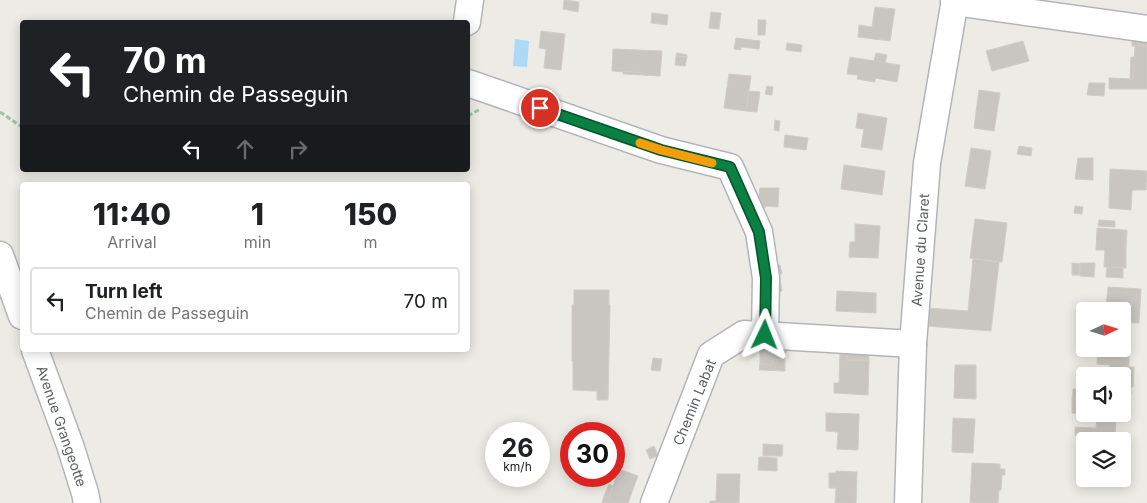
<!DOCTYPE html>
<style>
:root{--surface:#fff;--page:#f2f2f2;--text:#202124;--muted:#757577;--line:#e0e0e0}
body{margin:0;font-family:Inter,sans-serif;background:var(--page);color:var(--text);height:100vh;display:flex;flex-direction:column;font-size:19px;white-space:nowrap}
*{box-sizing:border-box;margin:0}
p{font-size:16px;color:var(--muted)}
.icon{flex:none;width:28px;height:28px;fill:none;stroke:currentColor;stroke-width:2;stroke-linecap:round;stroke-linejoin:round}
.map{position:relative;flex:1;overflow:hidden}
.drawer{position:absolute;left:20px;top:182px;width:450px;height:170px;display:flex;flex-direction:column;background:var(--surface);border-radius:5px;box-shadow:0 2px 12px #0003}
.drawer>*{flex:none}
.top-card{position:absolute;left:20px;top:20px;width:450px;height:152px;border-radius:5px;box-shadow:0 2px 12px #0003;background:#202124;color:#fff;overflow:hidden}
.needle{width:32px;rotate:86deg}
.tools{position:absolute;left:1076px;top:302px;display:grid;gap:10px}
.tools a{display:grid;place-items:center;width:55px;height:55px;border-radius:5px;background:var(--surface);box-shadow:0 2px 12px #0003;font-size:25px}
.speed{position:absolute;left:485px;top:422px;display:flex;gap:10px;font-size:25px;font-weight:700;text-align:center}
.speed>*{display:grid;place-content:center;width:65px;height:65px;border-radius:50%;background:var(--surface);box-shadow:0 2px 12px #0003;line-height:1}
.speed small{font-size:12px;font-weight:400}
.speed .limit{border:8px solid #d22;background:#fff;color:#111}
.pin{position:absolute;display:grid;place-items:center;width:42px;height:42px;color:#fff;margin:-21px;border:2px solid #fff;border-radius:50%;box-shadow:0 1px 5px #0007}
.me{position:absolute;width:55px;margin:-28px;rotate:2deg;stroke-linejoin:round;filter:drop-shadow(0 0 4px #0008)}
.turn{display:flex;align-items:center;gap:18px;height:105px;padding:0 20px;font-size:22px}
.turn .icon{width:65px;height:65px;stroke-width:2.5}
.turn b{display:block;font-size:35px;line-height:42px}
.lanes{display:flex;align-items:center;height:48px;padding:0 20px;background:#0003;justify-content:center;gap:25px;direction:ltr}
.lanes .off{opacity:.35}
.eta{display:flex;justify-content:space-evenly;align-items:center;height:85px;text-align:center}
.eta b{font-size:30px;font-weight:800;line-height:35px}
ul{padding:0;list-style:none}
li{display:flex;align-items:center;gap:15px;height:68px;margin:0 10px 8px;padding:0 10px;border:2px solid var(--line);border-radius:5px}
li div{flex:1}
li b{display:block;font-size:19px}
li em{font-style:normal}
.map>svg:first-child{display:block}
</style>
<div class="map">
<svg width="1147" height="503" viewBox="0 0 1147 503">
<rect width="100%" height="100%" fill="#edebe5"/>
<g fill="#acdaf6">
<path d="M515,39L529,41L527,67L513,66Z"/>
<path d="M1085,449V472L1081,474L1077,472L1076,466L1080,460L1081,451Z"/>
</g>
<g fill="#c9c6c1" stroke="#d1ccc4">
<path d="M564,0L579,2L578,12L563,9Z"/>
<path d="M875,7L895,9L890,41L858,37L859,25L872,27Z"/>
<path d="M711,12L721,13L719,29L709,28Z"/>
<path d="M652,13L668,15L667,25L651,23Z"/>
<path d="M758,20H766L765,35H758Z"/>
<path d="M541,31L565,34L561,70L544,68L546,49L539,48Z"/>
<path d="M736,38L760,41L759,49L741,47V50L734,49Z"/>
<path d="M1132,38H1139V46H1147V89H1109V78L1133,79L1135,46H1132Z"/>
<path d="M1139,38L1147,39V46H1139Z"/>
<path d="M1023,41L1029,61L992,71L986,51Z"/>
<path d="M787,43L802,45L801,52L786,50Z"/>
<path d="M613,49L662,51L660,76L643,75V73L612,71Z"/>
<path d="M677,53L687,55V57L676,56Z"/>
<path d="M876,53L887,55L885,63L874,61Z"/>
<path d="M676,56L687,57L685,66L675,65Z"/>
<path d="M850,57L900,65L897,82L875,78V82L857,79L858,75L847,74Z"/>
<path d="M1131,57H1135L1133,79H1130Z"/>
<path d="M623,71L643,73V75L623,74Z"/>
<path d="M729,74L751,76L746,111L724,108Z"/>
<path d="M1089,83H1105L1104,96L1087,95Z"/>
<path d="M767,86L773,87L772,95L765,94Z"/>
<path d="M979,90L1000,93L994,131L974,128Z"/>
<path d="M749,91L760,92L757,112L746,111Z"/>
<path d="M858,113L887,118L882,150L861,147L864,129L856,128Z"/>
<path d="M775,120L780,121L779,131L774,130Z"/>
<path d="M785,135L808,138L806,150L784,147Z"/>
<path d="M1019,146L1032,148L1031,156L1017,154Z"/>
<path d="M971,148L991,151L985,189L965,186Z"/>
<path d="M1078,158H1093V180L1075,179Z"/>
<path d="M844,165L885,171L882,195L841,189Z"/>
<path d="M1110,169L1147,171L1146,190H1132L1131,210L1109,208Z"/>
<path d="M760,188H779L778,207L765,206V208H757Z"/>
<path d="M1075,206L1083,207L1082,214L1074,213Z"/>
<path d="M975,219L1007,223L1002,262L970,258Z"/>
<path d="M1099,220L1115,221V227L1098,226Z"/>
<path d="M855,224L880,226L878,258L849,257L850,242H855Z"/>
<path d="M1097,228L1125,230L1124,248L1126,249V268L1104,267L1105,250H1096Z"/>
<path d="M1125,230H1127L1126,249L1124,248Z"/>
<path d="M973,259L999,262L991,331L926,326L927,308L968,311Z"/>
<path d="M1072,263L1080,264V275H1072Z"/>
<path d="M1080,263H1095L1094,277L1080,276Z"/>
<path d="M766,264L780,265L782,274H779L782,291L773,292Z"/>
<path d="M1107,267L1123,268V278L1106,277Z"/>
<path d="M1108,287L1141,289L1139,323L1122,322V311H1112V309H1106Z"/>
<path d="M574,290H609V305H610L608,400H597V391L573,390V361H572V305H574Z"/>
<path d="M837,291L876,293V313L836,311Z"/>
<path d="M1122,346L1129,347V367H1134L1133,387H1131V394H1122V376H1109L1110,365L1097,364L1098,349H1122Z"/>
<path d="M760,347L786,348L785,360L773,359L772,365L760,364Z"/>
<path d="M840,353H847V360H869L868,395L834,393V383H839Z"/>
<path d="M847,353L869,354V360H847Z"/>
<path d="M653,358L662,359L660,371L651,370Z"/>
<path d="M773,359L785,360V371L759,370L760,364L772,365Z"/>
<path d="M955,365H976V399L954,398Z"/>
<path d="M1073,389H1083V400L1072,399Z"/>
<path d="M1072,399L1085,400V414L1072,413Z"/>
<path d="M826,413L859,414L858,450L837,449L838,432L826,431Z"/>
<path d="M953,418L975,419L973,453L952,452Z"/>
<path d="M1097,418L1116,419L1115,441H1095V440L1084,437L1075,436V427L1096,428Z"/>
<path d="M763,444L783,445L782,456H763Z"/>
<path d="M654,446L658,456L650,459L646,450Z"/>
<path d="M759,457L777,458V471L758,470Z"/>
<path d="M972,463L1000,464V469H1005V475H1002L1001,490H999L998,503H970Z"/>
<path d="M619,469L638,476L628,503H602L604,496L609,497Z"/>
<path d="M836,471L857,472L856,503H835L836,488H829V473H836Z"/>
<path d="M717,474H740L739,503H710V501H716Z"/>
<path d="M609,484L613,486L609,497L604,496Z"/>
</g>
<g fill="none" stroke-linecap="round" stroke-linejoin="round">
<defs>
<g id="minor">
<path d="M954,2L1147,29"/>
<path d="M467,22L470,0"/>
<path d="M468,83L661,150L730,167L759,232L766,278L765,335"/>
<path d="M0,255L22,316"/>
<path d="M35,350L70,445L85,493L87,503"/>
<path d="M654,503L711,355L744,334L913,344"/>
<path d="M908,503L913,344L927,163L955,0"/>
</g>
</defs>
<use href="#minor" stroke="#b2b5b8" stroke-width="29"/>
<g stroke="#9ec3a6" stroke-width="3" stroke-dasharray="5 2.5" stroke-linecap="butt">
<path d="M0,112L22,127"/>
<path d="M468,116L480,109"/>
</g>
<use href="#minor" stroke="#fff" stroke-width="26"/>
</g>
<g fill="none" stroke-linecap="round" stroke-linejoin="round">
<defs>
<path id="route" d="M540,108L661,150L730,167L759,232L766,278L765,335"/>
</defs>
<use href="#route" stroke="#07532c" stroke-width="12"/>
<use href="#route" stroke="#0b8043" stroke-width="9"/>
<path stroke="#f59e0b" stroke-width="9" d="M640,143L661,150L712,163"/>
</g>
<g text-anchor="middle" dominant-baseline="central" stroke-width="5" stroke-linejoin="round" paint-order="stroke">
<g font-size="14" fill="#5d6063" stroke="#fff">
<text transform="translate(920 250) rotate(-86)">Avenue du Claret</text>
<text transform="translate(694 402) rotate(-68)">Chemin Labat</text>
<text transform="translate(62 426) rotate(71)">Avenue Grangeotte</text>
</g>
</g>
</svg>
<div class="tools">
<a><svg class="needle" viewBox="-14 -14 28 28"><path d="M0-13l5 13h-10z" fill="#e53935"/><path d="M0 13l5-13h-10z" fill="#757577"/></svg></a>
<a><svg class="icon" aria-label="sound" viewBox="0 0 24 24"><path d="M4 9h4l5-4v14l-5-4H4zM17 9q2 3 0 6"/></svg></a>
<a><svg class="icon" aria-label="layers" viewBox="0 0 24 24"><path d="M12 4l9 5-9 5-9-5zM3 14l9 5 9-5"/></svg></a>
</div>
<div class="speed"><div>26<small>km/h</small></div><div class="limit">30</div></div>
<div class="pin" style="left:540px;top:108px;background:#d93025"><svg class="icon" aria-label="arrive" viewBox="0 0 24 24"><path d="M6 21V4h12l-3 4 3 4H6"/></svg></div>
<svg class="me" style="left:765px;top:335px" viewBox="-20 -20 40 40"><path d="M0-17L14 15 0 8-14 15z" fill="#0b8043" stroke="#fff" stroke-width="4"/></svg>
<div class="top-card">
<div class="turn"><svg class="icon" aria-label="left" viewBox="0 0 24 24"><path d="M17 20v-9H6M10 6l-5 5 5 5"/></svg><div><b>70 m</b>Chemin de Passeguin</div></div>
<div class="lanes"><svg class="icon" aria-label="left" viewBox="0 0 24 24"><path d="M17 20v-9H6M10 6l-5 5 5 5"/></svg><svg class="icon off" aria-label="ahead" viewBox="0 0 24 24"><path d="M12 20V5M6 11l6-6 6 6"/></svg><svg class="icon off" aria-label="right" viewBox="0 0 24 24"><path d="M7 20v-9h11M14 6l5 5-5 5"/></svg></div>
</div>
<section class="drawer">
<div class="eta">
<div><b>11:40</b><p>Arrival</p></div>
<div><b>1</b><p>min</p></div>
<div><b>150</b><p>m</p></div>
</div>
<ul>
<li><svg class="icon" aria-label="left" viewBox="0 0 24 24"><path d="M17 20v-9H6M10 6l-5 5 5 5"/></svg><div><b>Turn left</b><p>Chemin de Passeguin</p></div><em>70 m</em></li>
</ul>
</section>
</div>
